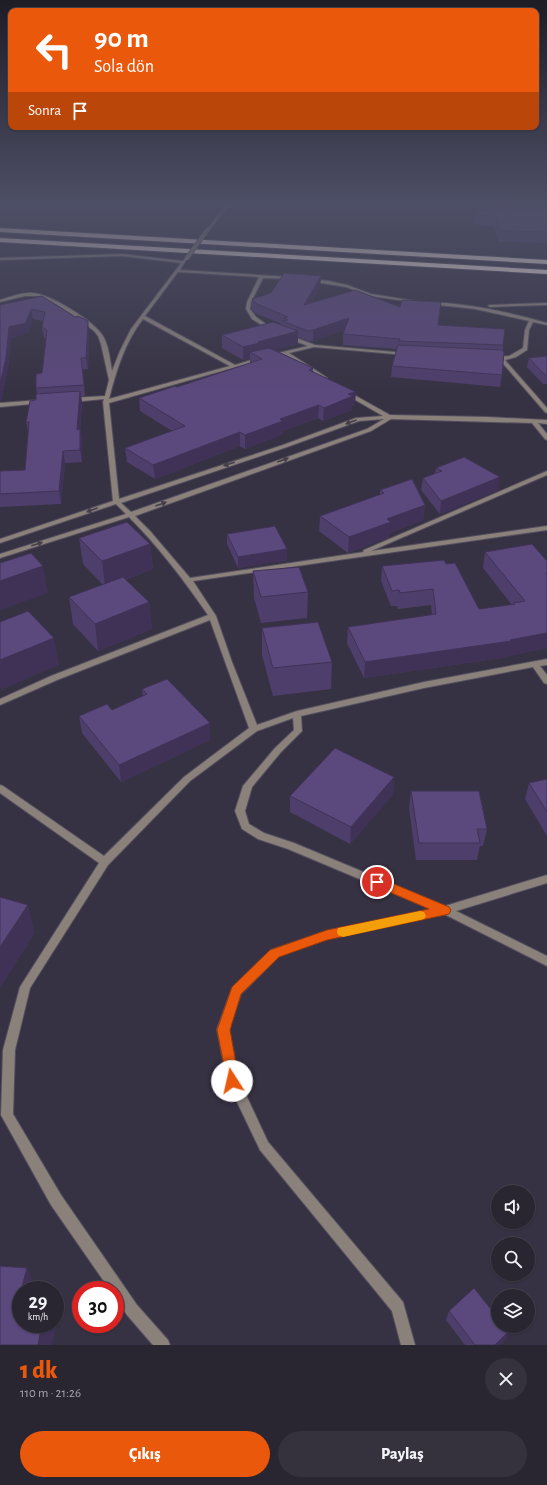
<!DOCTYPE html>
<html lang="tr">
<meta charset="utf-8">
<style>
:root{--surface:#292632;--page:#35323e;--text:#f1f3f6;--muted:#a5a5ac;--line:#45434d;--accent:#ea580c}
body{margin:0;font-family:"Alegreya Sans",sans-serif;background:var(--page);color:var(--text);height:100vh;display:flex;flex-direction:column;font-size:15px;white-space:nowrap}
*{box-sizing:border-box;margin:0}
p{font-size:13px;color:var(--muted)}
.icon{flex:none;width:22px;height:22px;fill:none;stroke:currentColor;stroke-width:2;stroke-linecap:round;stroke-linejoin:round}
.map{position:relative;height:1345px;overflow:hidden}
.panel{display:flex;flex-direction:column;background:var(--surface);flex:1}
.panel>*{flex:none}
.hud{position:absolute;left:8px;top:8px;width:531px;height:122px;border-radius:8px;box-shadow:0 1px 3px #0004,0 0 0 1px var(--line);background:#ea580c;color:#fff;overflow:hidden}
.tools{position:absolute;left:491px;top:1185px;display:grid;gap:8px}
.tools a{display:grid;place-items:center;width:44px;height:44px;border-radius:50%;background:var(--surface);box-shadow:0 1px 3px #0004,0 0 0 1px var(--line);font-size:20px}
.speed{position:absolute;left:12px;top:1281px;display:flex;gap:8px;font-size:20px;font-weight:700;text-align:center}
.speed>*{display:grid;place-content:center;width:52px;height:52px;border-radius:50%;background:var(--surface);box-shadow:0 1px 3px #0004,0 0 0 1px var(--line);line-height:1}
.speed small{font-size:10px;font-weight:400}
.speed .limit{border:6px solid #d22;background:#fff;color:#111}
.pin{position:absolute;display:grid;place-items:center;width:34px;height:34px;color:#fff;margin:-17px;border:2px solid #fff;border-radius:50%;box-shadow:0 1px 4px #0007}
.me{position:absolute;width:44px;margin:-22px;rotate:350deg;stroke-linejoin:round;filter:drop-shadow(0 0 3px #0008)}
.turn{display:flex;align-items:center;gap:14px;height:84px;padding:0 20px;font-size:18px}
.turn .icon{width:52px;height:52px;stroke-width:2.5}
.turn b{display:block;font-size:28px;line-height:34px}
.then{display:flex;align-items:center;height:38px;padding:0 20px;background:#0003;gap:8px;font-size:15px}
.round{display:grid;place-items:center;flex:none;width:42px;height:42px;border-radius:21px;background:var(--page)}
.summary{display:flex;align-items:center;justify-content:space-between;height:68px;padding:0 20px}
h1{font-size:24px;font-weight:800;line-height:30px;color:var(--accent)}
.button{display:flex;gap:8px;margin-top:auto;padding:8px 20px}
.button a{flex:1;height:46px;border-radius:24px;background:var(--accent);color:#fff;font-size:16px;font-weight:800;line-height:46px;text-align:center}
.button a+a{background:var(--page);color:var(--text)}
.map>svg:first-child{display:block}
</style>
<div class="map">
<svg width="547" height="1345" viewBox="0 0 547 1345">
<rect width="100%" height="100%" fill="#373243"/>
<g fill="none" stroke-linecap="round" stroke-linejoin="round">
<defs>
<g id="street">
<path d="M227,203H231L209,230H207Z"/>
<path d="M122,254L183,261L186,257H188L180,270L290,277L292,278L290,279L263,278L251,302L250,309L256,317L273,329V330L271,331L252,319L246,309L247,302L259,277L178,272L145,316L235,365L261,357L264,359L109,403L119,499L283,445L356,418L383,416L345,394L344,393L347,391L390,415L487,417L547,420V424L538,423L547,434V440L545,439L532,423L391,419L371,431L135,516L150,531L190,578L364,552L363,551L364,550L547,471V475L371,551L547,526V530L193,581L216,616L232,662L257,725L297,711L424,682L547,659V665L540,666L547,675V684L544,683L533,667L424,688L301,716L302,731L281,752L252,787L245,811L249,824L264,833L294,843L445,906L547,875V883L456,911L547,956V966L444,914L327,939L279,956L241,994L229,1029L239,1080L268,1142L403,1302L415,1345H401L392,1311L260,1150L227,1081L217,1029L232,988L271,950L327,931L431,909L288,849L258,839L242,829L235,811L243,786L275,748L294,730L293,718L257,731L190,781L108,865L30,988L15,1050L13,1114L61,1195L137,1305L168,1340L170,1345H153L127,1315L115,1297V1290H110L51,1205L1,1115L3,1050L20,987L99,863L0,793V785L3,786L104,856L184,777L249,728L210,620L57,680L0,705V699L51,676L208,615C184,580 159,547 129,517L0,558V554L126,514L116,504L0,543V539L113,501L103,402L104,399L72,402L69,400L72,398L105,396L109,380L101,344L98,336L94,331L70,313L52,302L38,296H25L0,302V300C11,297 22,292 33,293C50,294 94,321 103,336C109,346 110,360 112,371L120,351L131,329L181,263L122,256L0,260V258ZM143,319L230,366L109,399C116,371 125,342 143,319ZM384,419L367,429L131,512L121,503L287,447L359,421Z"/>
<path d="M310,279L329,281L347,285L371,294L415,301L413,302L370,296L346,287L308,281V280Z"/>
<path d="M431,302C471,304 509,312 547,323V325L533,322L529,330L527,350L516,357L505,360L547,408V413L545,412L500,360L493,361L490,359L493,357L509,356L523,348L525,330L529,321L475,309L429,304V303Z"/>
<path d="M547,303V305L490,307L488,306L490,305Z"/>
<path d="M287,336H291L315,345L406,353L408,354L406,355L314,347L289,353L326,377L327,378L324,380L284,355L270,357V355L308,346L287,338Z"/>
<path d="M40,400L43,402L42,403L0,407V403Z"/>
</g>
<g id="highway">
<path d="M0,228L547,260V264L0,232Z"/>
<path d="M0,238L547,270V274L0,242Z"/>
</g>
</defs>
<use href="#street" stroke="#544f5f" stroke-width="2"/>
<use href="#highway" stroke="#544f5f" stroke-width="2"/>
<use href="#street" fill="#8a817b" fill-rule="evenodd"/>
<use href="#highway" fill="#fdece0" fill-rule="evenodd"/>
<defs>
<path id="street-bridge" d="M187,258L208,229"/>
</defs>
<use href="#street-bridge" stroke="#544f5f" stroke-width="5" stroke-linecap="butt"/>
<use href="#street-bridge" stroke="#8a817b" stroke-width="4"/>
</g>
<g fill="#4e3e6b">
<path d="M547,203V243L499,242L494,227L473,223L475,213Z"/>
<path d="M321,276L320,286L311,303L400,307L440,312L438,326L503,345V351L502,375L500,387L391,377L392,366L397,349L343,345V334L345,330L313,341H308L298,337V344L275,350L313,368V371L355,405L352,406V410L323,421L318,418L283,431V434L245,449L240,446L155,479L127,462L125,448L172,431L140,411L139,398L177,387L250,363V358L243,360L222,348V335L282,325V324L255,313L252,309V299Z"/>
<path d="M42,296L89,332L88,369H83L85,396H81L82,402L80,430V429L82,441V462L65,463L61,504L0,507V471L25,470L28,431L26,422L36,400L37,394L36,388L42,373L46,339L44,337L42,327L43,321L33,319L28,333L11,338L8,368L1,401L0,402V305Z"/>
<path d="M547,356V384H543L527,367L529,358Z"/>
<path d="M436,468L498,490L440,514L421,490L423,478L435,473Z"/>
<path d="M380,490L425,505L423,520L390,533L389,537L348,553L319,531L320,516L380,495Z"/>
<path d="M227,534L287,549V560L238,568L227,544Z"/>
<path d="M79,538L150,544L153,569L125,580L149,602L152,629L98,651L73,624L69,597L103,585L83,564Z"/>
<path d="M485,552L547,561V648L508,656V657L364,678L347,643L348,627L432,615L431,605L398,609L397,606H391L381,581L382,566L446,564L479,609L512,605L483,568Z"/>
<path d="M253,571L308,592L307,618L261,623L254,598Z"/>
<path d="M262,628L332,662L331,689L273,696L262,655Z"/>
<path d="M142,689L210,723V740L121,782L82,733L79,716L112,710L143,696Z"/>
<path d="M394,777L393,794L350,844L290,812V796Z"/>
<path d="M547,779V836L525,799L529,783Z"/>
<path d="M411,791L487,829L483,846H480L477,860H416L409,808Z"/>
<path d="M449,1311L509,1331L505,1340L500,1345H465L446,1320Z"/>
</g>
<g fill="#403257">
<path d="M321,276L320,286L304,315V305Z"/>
<path d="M31,309L33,319L28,333L11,338L8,368L1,401L0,402V384L9,327Z"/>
<path d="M349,318V329L313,341V330Z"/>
<path d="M88,321L89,332L88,369L86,358Z"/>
<path d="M298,331V344L260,354L250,352V358L243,360V347L258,342Z"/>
<path d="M80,391L82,402L79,441L77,430Z"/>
<path d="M356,392L355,405L352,406V410L323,421L324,408L348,394Z"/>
<path d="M319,405L318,418L283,431V434L245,449V435L280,419Z"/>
<path d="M80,429L82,441V462L80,450Z"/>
<path d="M240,432V446L155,479L153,465Z"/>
<path d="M63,451L65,463L61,504L59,491Z"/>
<path d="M500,477L498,490L440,514L441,501Z"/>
<path d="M425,505L423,520L390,533L389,537L348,553L349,537L387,519Z"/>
<path d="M150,544L153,569L105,587L102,561Z"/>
<path d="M287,549V560L238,568V557Z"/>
<path d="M43,566L48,593L0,610V581Z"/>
<path d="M149,602L152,629L98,651L95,624Z"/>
<path d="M547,633V648L508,656V657L364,678L365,662L510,640Z"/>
<path d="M54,638L59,665L1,690L0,687V660Z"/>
<path d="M210,723V740L121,782L119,765Z"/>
<path d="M394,777L393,794L350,844L351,827Z"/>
<path d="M28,905L35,933L0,988V947Z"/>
<path d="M27,1268L36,1290L22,1287Z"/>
<path d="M55,1302L59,1312L52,1345H38L42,1324H55Z"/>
<path d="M509,1331L505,1340L500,1345H495Z"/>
</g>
<g fill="#5b487c" stroke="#403257">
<path d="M498,203H547V232L500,231L495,217L475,213Z"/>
<path d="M284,273L321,276L304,305L355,290L400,307L402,300L441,302L438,325L505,329L503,345L399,341L400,339L343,334L349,318L313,330L308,331L282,321L288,320L284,318L288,317L255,303L252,299L271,293Z"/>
<path d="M42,296L75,317L78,316L88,321L86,358H81L84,385L36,388V374L42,373L47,330L42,327L45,312L31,309L26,323L9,327L6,358L0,384V305Z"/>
<path d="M273,322L298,331L258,342L260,343L243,347L222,335Z"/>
<path d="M398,345L502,350L504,352L502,375L392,366Z"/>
<path d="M269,348L313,368L309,370L356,392L348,394L353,396L324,408L319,405L280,419L283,421L245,435L240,432L153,465L125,448L185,426L139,398L175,386L177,387L262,359L250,352Z"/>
<path d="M547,356V375H545L529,358Z"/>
<path d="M80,391L77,430L80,429V450L63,451L59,491L0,494V471L25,470L29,422H26L30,401L36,400V394Z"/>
<path d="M464,457L500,477L441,501L423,478L442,471L436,468Z"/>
<path d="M412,479L425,505L387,519L391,522L349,537L320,516L384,493L380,490Z"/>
<path d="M127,522L150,544L102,561L79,538Z"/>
<path d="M275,526L287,549L238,557L227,534Z"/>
<path d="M532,544L547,561V573H546L547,575V633L510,640L511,641L365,662L348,627L436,614L433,589L400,593L399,590L392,591L382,566L444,560L446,564L455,563L479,609L515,604L514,603L525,601L485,552Z"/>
<path d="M31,553L43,566L0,581V563Z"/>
<path d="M299,567L308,592L261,597L253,571Z"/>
<path d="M123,577L149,602L95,624L69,597Z"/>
<path d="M28,611L54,638L0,660V622Z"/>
<path d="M318,622L332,662L273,668L262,628Z"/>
<path d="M167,679L210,723L119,765L79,716L107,704L112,710L147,694L142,689Z"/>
<path d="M335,748L394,777L351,827L290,796Z"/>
<path d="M547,779V812L529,783Z"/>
<path d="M411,791H479L487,829H477L480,843H419Z"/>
<path d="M0,897L28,905L0,947Z"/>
<path d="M0,1266L27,1268L22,1287L50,1290H21V1324H42L38,1345H0Z"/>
<path d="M474,1288L498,1318V1326H505L509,1331L495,1345H475L449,1311Z"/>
</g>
<defs><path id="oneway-solid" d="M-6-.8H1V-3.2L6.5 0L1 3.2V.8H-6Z"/></defs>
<g fill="#443e49">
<use href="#oneway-solid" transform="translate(351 422) rotate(160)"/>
<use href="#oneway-solid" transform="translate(283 460) rotate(-20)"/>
<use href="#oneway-solid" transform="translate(229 464) rotate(162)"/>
<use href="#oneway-solid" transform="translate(161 504) rotate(-20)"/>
<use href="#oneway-solid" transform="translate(92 510) rotate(160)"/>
<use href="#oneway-solid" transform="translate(37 544) rotate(-18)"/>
</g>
<linearGradient id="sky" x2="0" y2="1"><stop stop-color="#1e1c25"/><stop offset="0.52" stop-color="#4d4f66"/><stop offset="1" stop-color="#4d4f66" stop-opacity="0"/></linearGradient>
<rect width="547" height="391" fill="url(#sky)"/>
<path fill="#ea580c" stroke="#983908" d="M377,877L449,907L451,910L449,914L445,915L327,940L279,957L241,994L230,1030L239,1081L237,1086L232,1088L228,1086L217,1030L232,987L270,950L327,930L429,909L373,885L371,882L373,878Z"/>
<path fill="#f59e0b" d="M420,911L424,912L426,916L424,919L420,920L343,937L338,935L337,932L338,928L343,927Z"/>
</svg>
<div class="tools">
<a><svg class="icon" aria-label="sound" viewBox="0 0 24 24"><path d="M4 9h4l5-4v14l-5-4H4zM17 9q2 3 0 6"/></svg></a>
<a><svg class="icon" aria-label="search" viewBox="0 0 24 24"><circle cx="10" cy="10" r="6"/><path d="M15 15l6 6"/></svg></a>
<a><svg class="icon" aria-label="layers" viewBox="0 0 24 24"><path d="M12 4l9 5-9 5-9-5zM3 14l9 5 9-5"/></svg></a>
</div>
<div class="speed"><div>29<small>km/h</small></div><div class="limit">30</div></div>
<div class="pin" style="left:377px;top:882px;background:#d93025"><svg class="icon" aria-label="arrive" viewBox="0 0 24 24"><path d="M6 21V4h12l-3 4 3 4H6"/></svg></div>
<svg class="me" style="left:232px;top:1081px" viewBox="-20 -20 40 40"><circle r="19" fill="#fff"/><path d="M0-13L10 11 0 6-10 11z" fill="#ea580c"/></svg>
<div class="hud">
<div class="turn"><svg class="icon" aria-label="left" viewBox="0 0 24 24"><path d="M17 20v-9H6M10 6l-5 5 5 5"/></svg><div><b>90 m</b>Sola dön</div></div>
<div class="then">Sonra<svg class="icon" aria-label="arrive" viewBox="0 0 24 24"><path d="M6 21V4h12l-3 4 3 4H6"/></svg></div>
</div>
</div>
<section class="panel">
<div class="summary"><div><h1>1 dk</h1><p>110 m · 21:26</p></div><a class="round"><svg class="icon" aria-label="close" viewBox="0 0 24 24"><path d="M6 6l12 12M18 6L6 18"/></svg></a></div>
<div class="button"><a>Çıkış</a><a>Paylaş</a></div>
</section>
